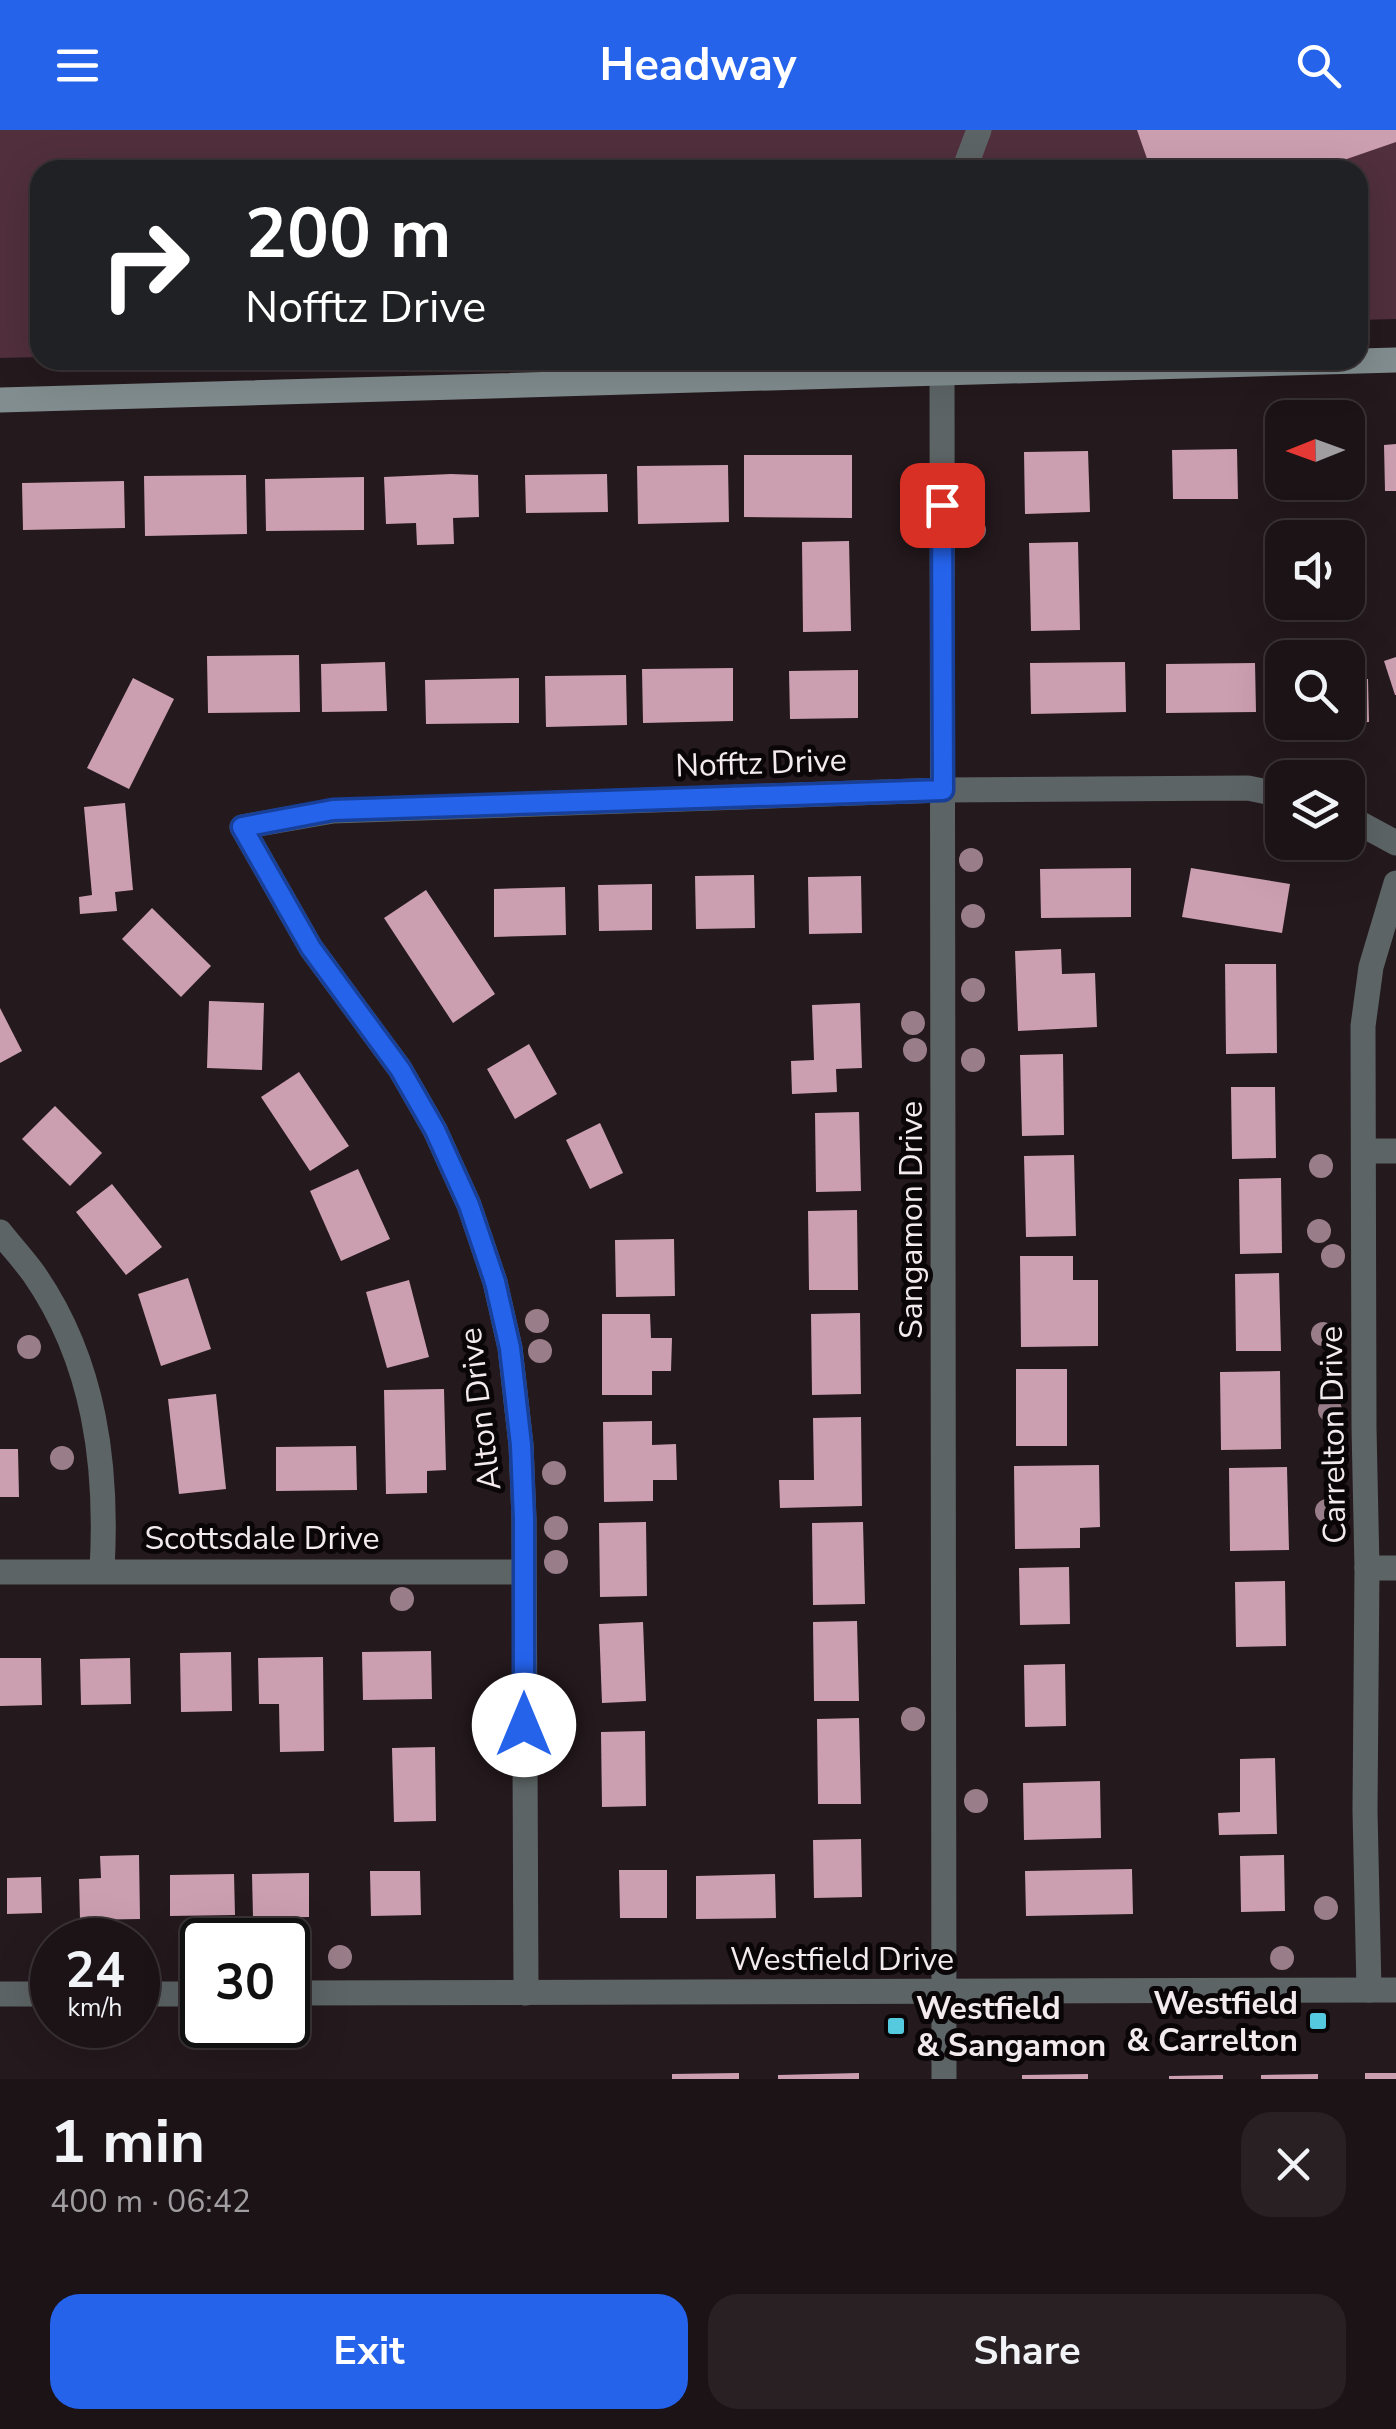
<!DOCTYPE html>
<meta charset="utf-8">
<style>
:root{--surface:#1b1316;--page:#282023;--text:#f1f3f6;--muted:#a09ea1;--line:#393235;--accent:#2563eb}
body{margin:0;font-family:"Nunito Sans",sans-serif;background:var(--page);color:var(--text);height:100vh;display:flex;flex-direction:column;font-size:38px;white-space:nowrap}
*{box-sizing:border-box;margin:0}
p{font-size:32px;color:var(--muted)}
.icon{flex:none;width:55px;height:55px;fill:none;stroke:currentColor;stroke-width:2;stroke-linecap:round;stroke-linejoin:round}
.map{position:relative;height:1949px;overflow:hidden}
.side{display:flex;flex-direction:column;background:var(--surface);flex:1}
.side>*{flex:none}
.top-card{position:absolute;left:30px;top:30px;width:1338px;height:210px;border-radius:30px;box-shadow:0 10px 40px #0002,0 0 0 2px var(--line);background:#202124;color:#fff;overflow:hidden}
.needle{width:65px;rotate:269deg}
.tools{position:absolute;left:1265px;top:270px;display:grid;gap:20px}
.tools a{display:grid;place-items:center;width:100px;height:100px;border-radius:20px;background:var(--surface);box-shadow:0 10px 40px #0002,0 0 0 2px var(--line);font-size:50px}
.speed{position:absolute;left:30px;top:1788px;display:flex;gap:20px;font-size:50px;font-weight:700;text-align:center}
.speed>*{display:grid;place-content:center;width:130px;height:130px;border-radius:50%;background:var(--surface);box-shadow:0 10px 40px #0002,0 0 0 2px var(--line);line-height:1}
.speed small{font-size:25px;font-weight:400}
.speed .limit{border:5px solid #111;border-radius:15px;background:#fff;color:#111}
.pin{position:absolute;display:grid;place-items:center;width:85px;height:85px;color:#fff;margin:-42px;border-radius:20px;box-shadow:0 5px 15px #0006}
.me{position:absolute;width:110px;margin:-55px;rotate:0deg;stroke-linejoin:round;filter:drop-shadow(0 0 8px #0008)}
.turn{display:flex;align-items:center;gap:35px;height:210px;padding:0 50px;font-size:45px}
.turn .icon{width:130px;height:130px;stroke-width:2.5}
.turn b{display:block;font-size:70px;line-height:85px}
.round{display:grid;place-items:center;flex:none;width:105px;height:105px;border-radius:30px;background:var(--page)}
.headline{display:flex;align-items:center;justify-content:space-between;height:170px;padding:0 50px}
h1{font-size:60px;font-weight:700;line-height:75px}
.cta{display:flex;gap:20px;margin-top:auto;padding:20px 50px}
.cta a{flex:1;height:115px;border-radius:30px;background:var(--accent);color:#fff;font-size:40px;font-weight:700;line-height:115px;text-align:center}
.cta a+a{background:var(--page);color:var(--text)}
header{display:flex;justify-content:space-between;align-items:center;height:130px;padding:0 50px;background:var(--accent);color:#fff;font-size:45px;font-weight:700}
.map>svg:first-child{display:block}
</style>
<header><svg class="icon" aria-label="menu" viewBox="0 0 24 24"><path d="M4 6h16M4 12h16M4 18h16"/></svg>Headway<svg class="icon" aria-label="search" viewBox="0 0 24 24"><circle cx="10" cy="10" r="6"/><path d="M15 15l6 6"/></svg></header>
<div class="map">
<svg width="1396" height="1949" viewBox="0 0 1396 1949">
<rect width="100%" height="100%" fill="#24191d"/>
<path fill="#512f3d" d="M0,0H1396V189L1358,190V40H40V227L0,228Z"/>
<g fill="#cc9fb0">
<path d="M1137,0H1396V12L1315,40H1151Z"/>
<path d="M1396,314V361H1385L1384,315Z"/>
<path d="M1282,317V352H1345L1346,362L1269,363L1268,318Z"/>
<path d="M1237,319L1238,369H1173L1172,320Z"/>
<path d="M1088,321L1090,382L1025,384L1024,322Z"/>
<path d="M744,325H852V388L744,387Z"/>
<path d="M728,335L729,392L638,394L637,336Z"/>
<path d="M451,344L478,345L479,387L453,388L454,414L417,415L416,393L386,394L384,347Z"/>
<path d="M607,344L608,382L526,383L525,345Z"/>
<path d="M246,345L247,404L145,406L144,346Z"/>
<path d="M364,347V400L266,401L265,349Z"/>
<path d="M124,351L125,398L23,400L22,353Z"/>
<path d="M849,411L851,501L803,502L802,412Z"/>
<path d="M1078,412L1080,500L1031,501L1029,413Z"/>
<path d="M299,525L300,582L208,583L207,526Z"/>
<path d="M1396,527V565H1395L1384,531Z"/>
<path d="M385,532L387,581L322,582L321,534Z"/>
<path d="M1125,532L1126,582L1031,584L1030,533Z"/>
<path d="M1255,533L1256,582L1166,583V534Z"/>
<path d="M733,538V591L643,593L642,539Z"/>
<path d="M858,540V588L790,589L789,541Z"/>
<path d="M626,545L627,595L546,597L545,546Z"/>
<path d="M133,548L174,569L129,659L87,638Z"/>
<path d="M519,548V593L426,594L425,550Z"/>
<path d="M1348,549H1368L1369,592L1348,593Z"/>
<path d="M125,673L133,760L115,762L117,781L80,784L79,767L92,765L84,677Z"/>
<path d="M1131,738V787L1041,788L1040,739Z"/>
<path d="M1191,738L1290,754L1282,803L1182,787Z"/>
<path d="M754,745L755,798L696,799L695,746Z"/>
<path d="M861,746L862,803L809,804L808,747Z"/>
<path d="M652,754V800L599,801L598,755Z"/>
<path d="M565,757L566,805L494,807V759Z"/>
<path d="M426,760L495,864L453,893L384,788Z"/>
<path d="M152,778L211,836L181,867L122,809Z"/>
<path d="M1061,819L1062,844L1095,843L1097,897L1018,901L1015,821Z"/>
<path d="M1225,834H1276L1277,923L1226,924Z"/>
<path d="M209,871L264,873L262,940L207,938Z"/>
<path d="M860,873L862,938L836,939L837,962L792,964L791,931L814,930L812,875Z"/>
<path d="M0,878L22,921L0,933Z"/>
<path d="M529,914L557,964L515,989L487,939Z"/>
<path d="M1063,924L1064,1005L1022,1006L1020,925Z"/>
<path d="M299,942L349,1016L310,1041L261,967Z"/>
<path d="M1231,957H1275L1276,1028L1232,1029Z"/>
<path d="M55,976L102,1023L70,1056L22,1009Z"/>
<path d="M859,982L861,1061L816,1062L815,983Z"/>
<path d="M600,993L623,1043L590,1059L566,1010Z"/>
<path d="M1074,1025L1076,1106L1026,1107L1024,1026Z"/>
<path d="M358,1039L390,1109L341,1131L310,1061Z"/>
<path d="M1281,1048L1282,1123L1240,1124L1239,1049Z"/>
<path d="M112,1054L162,1117L126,1145L76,1082Z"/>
<path d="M857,1080L858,1160H809L808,1081Z"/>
<path d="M674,1109L675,1166L616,1167L615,1110Z"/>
<path d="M1020,1126H1073V1150H1098V1216L1021,1217Z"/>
<path d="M1279,1143L1281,1221H1236L1235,1144Z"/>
<path d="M188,1148L211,1219L161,1236L138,1164Z"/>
<path d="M409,1150L429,1227L387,1238L366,1162Z"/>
<path d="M860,1183L861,1264L812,1265L811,1184Z"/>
<path d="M602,1184H650L651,1208H672L671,1241H652V1265H602Z"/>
<rect x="1016" y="1239" width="51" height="77"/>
<path d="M1280,1241L1281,1319L1221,1320L1220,1242Z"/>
<path d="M444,1259L446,1340L427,1341V1363L386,1364L384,1260Z"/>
<path d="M216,1264L226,1359L179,1364L168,1269Z"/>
<path d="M861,1287L862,1376L780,1378L779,1350H814L813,1288Z"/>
<path d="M652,1291V1315L676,1314L677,1350H653V1371L604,1372L603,1292Z"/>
<path d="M356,1316L357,1360L276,1361V1317Z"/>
<path d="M0,1319H18L19,1367H0Z"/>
<path d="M1099,1335L1100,1397L1080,1398V1418L1015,1419L1014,1336Z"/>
<path d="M1287,1337L1289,1420L1230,1421L1229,1338Z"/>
<path d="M646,1392L647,1466L600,1467L599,1393Z"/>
<path d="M863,1392L865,1474L813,1475L812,1393Z"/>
<path d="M1069,1437L1070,1494L1020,1495L1019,1438Z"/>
<path d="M1285,1451L1286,1516L1236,1517L1235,1452Z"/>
<path d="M857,1491L859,1571H814L813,1492Z"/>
<path d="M643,1492L646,1571L602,1573L599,1494Z"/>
<path d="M431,1521L432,1569L363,1570L362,1522Z"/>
<path d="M231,1522L232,1581L181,1582L180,1523Z"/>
<path d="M323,1527L324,1621L280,1622L279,1574H259L258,1528Z"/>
<path d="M0,1528H41L42,1575L0,1576Z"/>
<path d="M130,1528L131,1574L81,1575L80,1529Z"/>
<path d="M1065,1534L1066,1596L1025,1597L1024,1535Z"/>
<path d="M859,1588L861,1674H818L817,1589Z"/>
<path d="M645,1601L646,1676L602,1677L601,1602Z"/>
<path d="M435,1617L436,1691L394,1692L392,1618Z"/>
<path d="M1275,1628L1277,1704L1219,1705L1218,1683L1240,1682V1629Z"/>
<path d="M1100,1651L1101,1708L1024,1710L1023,1653Z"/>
<path d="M861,1709L862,1767L814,1768L813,1710Z"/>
<path d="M139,1725L140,1789L80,1790L79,1749L101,1748L100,1726Z"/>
<path d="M1284,1725L1285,1781L1241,1782L1240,1726Z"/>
<path d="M1132,1739L1133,1784L1026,1786L1025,1741Z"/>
<path d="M619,1740H667V1788H620Z"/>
<path d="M370,1741H420L421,1785L371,1786Z"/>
<path d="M309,1743V1787L253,1788L252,1744Z"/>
<path d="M234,1744L235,1785L170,1786V1745Z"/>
<path d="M775,1744L776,1788L696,1789V1746Z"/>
<path d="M41,1747L42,1783L7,1784V1748Z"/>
<path d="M739,1943V1949H672V1944Z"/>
<path d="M859,1943V1949H778V1945Z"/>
<rect x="1365" y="1943" width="31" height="6"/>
<path d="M1088,1944V1949H1022V1945Z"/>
<path d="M1318,1944V1949H1261V1945Z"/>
<path d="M1223,1945V1949H1169V1946Z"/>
</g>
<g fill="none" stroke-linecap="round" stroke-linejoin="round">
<g stroke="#5d6465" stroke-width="25">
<path d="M964,40L979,0"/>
<path d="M942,230L944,1949"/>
<path d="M1348,687L1396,713"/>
<path d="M1365,1021H1396"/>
<path d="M0,1102C11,1116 24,1130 34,1144C95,1232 108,1336 102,1440"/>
<path d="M1367,1438H1396"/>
<path d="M0,1442H523"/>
<path d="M1369,1860L1365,1681L1367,1438L1364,1298L1363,896L1371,837L1396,753"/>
<path d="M288,1863L1396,1860"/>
<path d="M526,1863L524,1389L521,1315L510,1218L495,1152L469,1075L435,1000L400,939L311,818L242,697L333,681L943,660L1248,658L1282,665"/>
<path d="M0,1864H52"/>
<path d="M138,1864H202"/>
</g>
<path stroke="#828d8f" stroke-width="25" d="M0,270L1396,230"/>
</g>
<g fill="#997d88">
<circle cx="974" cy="400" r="12"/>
<circle cx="971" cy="730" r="12"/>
<circle cx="973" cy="786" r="12"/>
<circle cx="973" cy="860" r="12"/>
<circle cx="913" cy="893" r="12"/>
<circle cx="915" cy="920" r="12"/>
<circle cx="973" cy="930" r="12"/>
<circle cx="1321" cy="1036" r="12"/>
<circle cx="1319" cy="1101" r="12"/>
<circle cx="1333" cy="1126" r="12"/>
<circle cx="537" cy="1191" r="12"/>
<circle cx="1323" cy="1204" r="12"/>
<circle cx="29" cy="1217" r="12"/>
<circle cx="540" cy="1221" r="12"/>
<circle cx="1330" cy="1280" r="12"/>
<circle cx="62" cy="1328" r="12"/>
<circle cx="554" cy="1343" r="12"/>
<circle cx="1327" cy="1381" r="12"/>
<circle cx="556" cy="1398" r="12"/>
<circle cx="556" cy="1432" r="12"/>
<circle cx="402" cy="1469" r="12"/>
<circle cx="913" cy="1589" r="12"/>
<circle cx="976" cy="1671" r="12"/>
<circle cx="1326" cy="1778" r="12"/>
<circle cx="340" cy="1827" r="12"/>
<circle cx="1282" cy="1828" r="12"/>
</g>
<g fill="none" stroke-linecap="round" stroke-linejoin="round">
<defs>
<path id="route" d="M524,1595V1389L521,1315L510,1218L495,1152L469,1075L435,1000L400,939L311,818L242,697L333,680L943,660L942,375"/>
</defs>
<use href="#route" stroke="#184099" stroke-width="25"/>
<use href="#route" stroke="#2563eb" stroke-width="18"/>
</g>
<g fill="#55cadf" stroke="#0a0607" stroke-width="4">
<rect x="1308" y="1881" width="20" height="20" rx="5"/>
<rect x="886" y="1886" width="20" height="20" rx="5"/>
</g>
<g text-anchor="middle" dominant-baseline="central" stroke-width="10" stroke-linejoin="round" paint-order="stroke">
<g font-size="32" fill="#f2eaed" stroke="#0a0607">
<text transform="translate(761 633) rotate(-2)">Nofftz Drive</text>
<text transform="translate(911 1090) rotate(-90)">Sangamon Drive</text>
<text transform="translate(480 1279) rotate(-97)">Alton Drive</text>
<text transform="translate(1333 1305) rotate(-91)">Carrelton Drive</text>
<text x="262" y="1408">Scottsdale Drive</text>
<text x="842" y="1829">Westfield Drive</text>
</g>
<g font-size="32" font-weight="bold" fill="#f2eaed" stroke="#0a0607" text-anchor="end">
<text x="1298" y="1873">Westfield<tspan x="1298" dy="37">&amp; Carrelton</tspan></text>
<text x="916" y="1878" text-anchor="start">Westfield<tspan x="916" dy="37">&amp; Sangamon</tspan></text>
</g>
</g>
</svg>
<div class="tools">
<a><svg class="needle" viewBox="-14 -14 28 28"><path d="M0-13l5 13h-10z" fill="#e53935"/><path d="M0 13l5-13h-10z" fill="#a09ea1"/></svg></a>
<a><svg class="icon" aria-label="sound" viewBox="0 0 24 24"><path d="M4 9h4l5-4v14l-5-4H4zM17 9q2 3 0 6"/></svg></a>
<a><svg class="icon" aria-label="search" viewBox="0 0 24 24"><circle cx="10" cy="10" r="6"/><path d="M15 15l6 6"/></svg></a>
<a><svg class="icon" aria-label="layers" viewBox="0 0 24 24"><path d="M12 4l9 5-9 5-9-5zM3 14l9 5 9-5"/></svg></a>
</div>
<div class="speed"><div>24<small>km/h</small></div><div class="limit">30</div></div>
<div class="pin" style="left:942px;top:375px;background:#d93025"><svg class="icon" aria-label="arrive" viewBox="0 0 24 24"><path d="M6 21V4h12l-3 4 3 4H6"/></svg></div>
<svg class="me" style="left:524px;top:1595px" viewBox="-20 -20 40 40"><circle r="19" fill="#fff"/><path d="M0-13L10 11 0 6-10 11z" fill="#2563eb"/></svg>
<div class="top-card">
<div class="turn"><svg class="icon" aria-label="right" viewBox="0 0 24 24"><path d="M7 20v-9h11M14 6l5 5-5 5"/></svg><div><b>200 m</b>Nofftz Drive</div></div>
</div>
</div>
<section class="side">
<div class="headline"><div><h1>1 min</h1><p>400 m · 06:42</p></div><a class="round"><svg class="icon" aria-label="close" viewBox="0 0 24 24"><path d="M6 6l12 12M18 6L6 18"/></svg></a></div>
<div class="cta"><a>Exit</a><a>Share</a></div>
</section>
